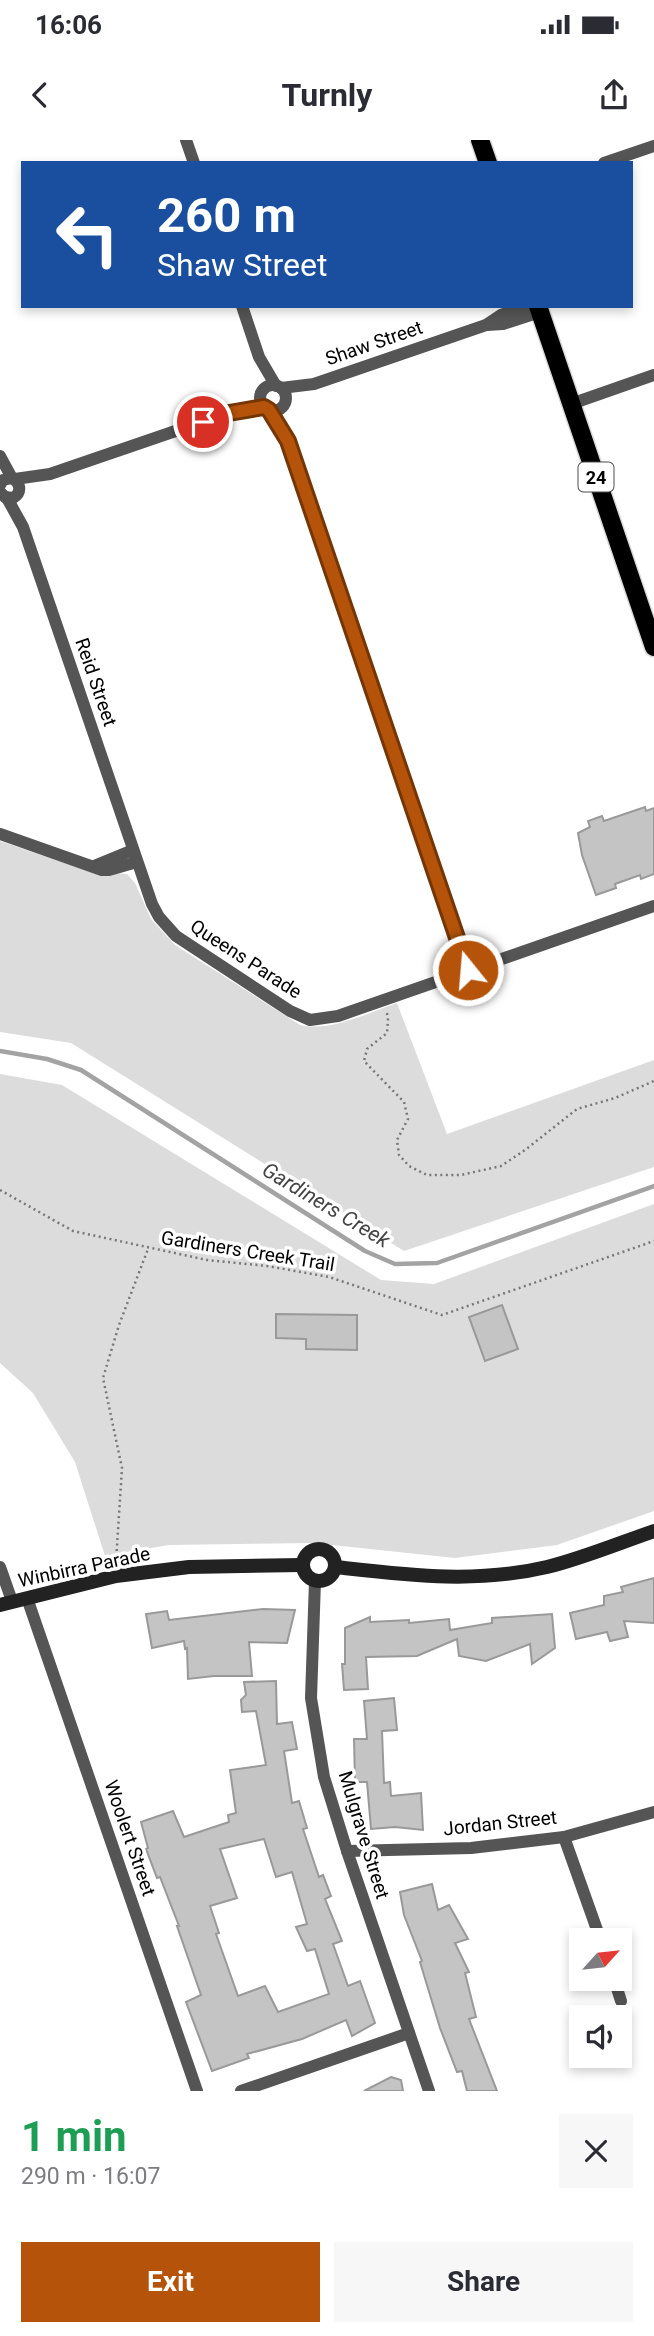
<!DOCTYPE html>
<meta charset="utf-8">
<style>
:root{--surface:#fff;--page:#f7f7f7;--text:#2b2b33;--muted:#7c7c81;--accent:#b45309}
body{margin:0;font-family:Roboto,sans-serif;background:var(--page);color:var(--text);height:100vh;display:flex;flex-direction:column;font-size:26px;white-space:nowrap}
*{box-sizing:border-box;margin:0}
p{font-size:23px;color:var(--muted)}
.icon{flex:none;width:38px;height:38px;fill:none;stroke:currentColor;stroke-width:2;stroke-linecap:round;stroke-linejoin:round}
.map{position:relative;height:1951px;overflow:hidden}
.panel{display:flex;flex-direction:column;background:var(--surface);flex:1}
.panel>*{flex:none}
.banner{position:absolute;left:21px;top:21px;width:612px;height:147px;border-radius:0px;box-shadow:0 4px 10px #0003;background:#1a4fa0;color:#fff;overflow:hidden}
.needle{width:46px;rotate:63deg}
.fabs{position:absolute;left:569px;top:1788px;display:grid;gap:14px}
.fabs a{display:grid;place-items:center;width:63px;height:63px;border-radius:0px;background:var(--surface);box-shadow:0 4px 10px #0003;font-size:35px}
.pin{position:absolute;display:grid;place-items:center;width:60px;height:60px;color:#fff;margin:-30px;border:4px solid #fff;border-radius:50%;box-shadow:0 2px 7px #0007}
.me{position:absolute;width:77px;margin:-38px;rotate:343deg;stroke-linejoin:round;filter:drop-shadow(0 0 5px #0008)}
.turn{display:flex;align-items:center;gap:24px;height:147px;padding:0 21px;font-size:32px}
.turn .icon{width:91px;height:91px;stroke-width:2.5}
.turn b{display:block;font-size:49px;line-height:60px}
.round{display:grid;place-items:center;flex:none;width:74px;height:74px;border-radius:0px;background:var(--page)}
.head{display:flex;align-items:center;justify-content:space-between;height:119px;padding:0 21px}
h1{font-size:42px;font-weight:700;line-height:52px;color:#1e9e55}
.button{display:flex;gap:14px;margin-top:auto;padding:14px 21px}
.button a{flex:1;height:80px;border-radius:0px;background:var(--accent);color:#fff;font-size:28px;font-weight:700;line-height:80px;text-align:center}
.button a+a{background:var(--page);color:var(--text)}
.status{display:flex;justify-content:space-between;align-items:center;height:49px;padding:0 35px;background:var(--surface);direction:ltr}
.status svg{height:19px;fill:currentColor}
header{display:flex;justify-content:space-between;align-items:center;height:91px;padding:0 21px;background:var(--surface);font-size:32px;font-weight:700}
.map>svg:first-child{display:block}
</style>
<div class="status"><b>16:06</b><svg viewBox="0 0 49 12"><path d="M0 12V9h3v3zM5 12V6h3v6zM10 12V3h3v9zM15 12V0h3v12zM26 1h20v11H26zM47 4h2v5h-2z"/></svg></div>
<header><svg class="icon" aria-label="back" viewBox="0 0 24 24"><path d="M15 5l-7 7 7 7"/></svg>Turnly<svg class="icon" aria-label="share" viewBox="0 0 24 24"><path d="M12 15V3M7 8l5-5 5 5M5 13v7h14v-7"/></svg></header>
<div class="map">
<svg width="654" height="1951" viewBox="0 0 654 1951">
<rect width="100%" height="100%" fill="#fff"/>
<g fill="#dcdcdc">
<path d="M0,701L85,730L127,734L135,743L151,779L175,805L300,885C332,892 367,873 397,863L447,994L654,920V1027L404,1111L71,903L0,892Z"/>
<path d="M0,934L62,945L381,1140L434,1144L654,1064V1371L557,1405L455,1418L313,1403L169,1405L105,1416L75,1322L33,1253L0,1223Z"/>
</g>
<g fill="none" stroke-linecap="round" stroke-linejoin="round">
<path stroke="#a3a3a3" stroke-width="4.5" d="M0,911L47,919L81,930L365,1111L395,1124L437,1123L654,1046"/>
</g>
<g fill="#c4c4c4" stroke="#999" stroke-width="2" fill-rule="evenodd">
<path d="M645,667L646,671L654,668V734L641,739L640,735L615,744L616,748L596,755L582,715L578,693L590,687L588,681L602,676L604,681Z"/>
<path d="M502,1165L518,1209L485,1221L469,1177Z"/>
<path d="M276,1174L357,1175V1210L306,1209V1199L276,1198Z"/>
<path d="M654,1438V1483L624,1481L628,1497L610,1501L607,1492L576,1499L570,1473L604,1465V1456L623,1452L621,1447Z"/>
<path d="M263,1469L295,1470L287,1503L249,1502L252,1536H214L188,1539L187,1508L185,1509L184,1501L152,1508L146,1474L167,1471L169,1480Z"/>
<path d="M552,1474L555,1508L532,1524L530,1504L486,1521L459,1516L457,1499L417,1516L366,1517L368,1549L344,1550L342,1524H345V1488L370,1477V1482L409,1480V1483L449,1479L450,1490L492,1483V1478Z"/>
<path d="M276,1541L277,1584L292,1582L297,1609L284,1611L292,1663L299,1661L307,1688L303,1689L319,1737L323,1735L331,1756L325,1759L342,1801L333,1804L348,1846L360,1841L375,1883L352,1896L346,1880L302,1899L247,1914L249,1918L212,1931L186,1862L201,1855L177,1786H179L160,1737L157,1738L146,1709L148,1708L141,1682L173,1671L184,1697L229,1682L228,1675L236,1673L230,1630L266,1625L256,1571L242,1572L241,1560L246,1555L244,1542ZM264,1699L276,1737L292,1732L307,1784L296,1787L307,1811L315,1809L329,1854L278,1872L265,1846L238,1856L216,1794L219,1793L210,1766L237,1758L220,1709Z"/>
<path d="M394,1558L397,1590L382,1591L384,1643L390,1642L391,1656L421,1653L423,1690L395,1687L371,1689L367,1642H355L354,1599H367L364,1561Z"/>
<path d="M432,1744L438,1770L449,1765L468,1799L455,1803L469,1832L465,1833L476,1877L469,1879L497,1951H467L462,1931L457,1932L440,1888L420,1822L422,1821L404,1775L400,1752Z"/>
<path d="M391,1937L401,1940L403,1951H364Z"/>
</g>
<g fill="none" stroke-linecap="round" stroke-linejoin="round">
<defs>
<g id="primary">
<path d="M480,0L488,23"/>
<path d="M538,166L654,507"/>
</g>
</defs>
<use href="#primary" stroke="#dbdbdb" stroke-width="21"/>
<g stroke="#777" stroke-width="2.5" stroke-dasharray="2 3.5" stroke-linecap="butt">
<path d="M387,873L388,880L387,893L367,909L364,921L404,962L408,979L397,1000L399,1015L409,1026L427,1035H461L501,1026L525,1010L577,969L615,958L654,941"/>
<path d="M0,1050L73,1091L207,1120L267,1126L329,1137L442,1175L654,1101"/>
<path d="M116,1422L122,1328L103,1238L119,1185L148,1109"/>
</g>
<g stroke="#555" stroke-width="12">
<path d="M186,0L194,23"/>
<path d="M604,23L654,6"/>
<path d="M242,166L259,217L276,246"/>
<path d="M487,185L503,184L540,172"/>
<circle cx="273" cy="258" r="13"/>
<path d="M281,248L314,244L486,185L501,175L526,166"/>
<path d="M571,264L654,235"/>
<path d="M269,270L288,301L468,830"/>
<path d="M0,316L12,338"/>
<path d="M15,339L50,334L228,273L263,267"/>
<path d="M0,345L3,340L12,338C21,343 22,353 13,358L5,357L0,352"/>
<path d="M7,358L23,387L152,764L159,777L176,796L290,871L310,880L338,876L654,766"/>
<path d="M0,694L102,730H109L137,722"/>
<path d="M94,726L133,710"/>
<path d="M0,1427L12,1461"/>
<path d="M315,1441L311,1558L324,1637L347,1711L429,1951"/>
<path d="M27,1458L197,1951"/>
<path d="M564,1697L601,1801"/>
<path d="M347,1711L471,1708L564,1697L654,1672"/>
<path d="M614,1839L621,1861"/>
<path d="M241,1951L409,1893"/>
</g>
<g stroke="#222" stroke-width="14">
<circle cx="319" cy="1425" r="16"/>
<path d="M335,1427C407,1435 475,1444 547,1427C583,1418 619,1403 654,1391"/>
<path d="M0,1465L116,1436L189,1427L302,1425"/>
</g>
<use href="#primary" stroke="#000" stroke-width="18"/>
</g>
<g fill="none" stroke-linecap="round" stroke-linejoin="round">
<defs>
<path id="route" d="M203,282L229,273L264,267L269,270L288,301L468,830"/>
</defs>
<use href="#route" stroke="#753606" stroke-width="18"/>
<use href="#route" stroke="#b45309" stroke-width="12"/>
</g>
<g text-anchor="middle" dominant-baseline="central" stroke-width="7" stroke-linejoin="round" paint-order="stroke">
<rect fill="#fff" stroke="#4c4c4c" stroke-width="2" x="578.5" y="322.5" width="35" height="29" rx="5"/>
<g font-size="18" font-weight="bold" fill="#000">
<text x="596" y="337">24</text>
</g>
<g font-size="19" fill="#000" stroke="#fff">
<text transform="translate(374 203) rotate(-19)">Shaw Street</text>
<text transform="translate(96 542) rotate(71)">Reid Street</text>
<text transform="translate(246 819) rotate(33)">Queens Parade</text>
<text transform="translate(248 1111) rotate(9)">Gardiners Creek Trail</text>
<text transform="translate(84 1427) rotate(-12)">Winbirra Parade</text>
<text transform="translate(500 1683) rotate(-6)">Jordan Street</text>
<text transform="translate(364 1695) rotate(73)">Mulgrave Street</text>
<text transform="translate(130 1698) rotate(71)">Woolert Street</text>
</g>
<g font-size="21" font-style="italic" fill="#444" stroke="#fff">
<text transform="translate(326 1065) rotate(31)">Gardiners Creek</text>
</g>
</g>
</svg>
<div class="fabs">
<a><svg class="needle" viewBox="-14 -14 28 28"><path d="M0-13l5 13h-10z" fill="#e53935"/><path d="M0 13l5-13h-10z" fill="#7c7c81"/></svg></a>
<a><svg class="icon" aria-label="sound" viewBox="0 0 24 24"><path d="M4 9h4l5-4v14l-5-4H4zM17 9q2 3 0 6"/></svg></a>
</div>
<div class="pin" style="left:203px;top:282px;background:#d93025"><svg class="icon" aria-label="arrive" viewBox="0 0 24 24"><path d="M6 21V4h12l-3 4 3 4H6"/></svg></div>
<svg class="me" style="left:468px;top:830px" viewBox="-20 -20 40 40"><circle r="17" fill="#b45309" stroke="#fff" stroke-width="3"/><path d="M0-11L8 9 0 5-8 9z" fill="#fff"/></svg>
<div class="banner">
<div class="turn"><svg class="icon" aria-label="left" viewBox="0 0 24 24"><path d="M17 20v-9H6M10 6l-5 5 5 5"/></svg><div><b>260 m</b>Shaw Street</div></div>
</div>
</div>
<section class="panel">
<div class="head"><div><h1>1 min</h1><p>290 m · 16:07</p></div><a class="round"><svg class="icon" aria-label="close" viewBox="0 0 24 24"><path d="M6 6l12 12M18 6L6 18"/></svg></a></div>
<div class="button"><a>Exit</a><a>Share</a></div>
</section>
